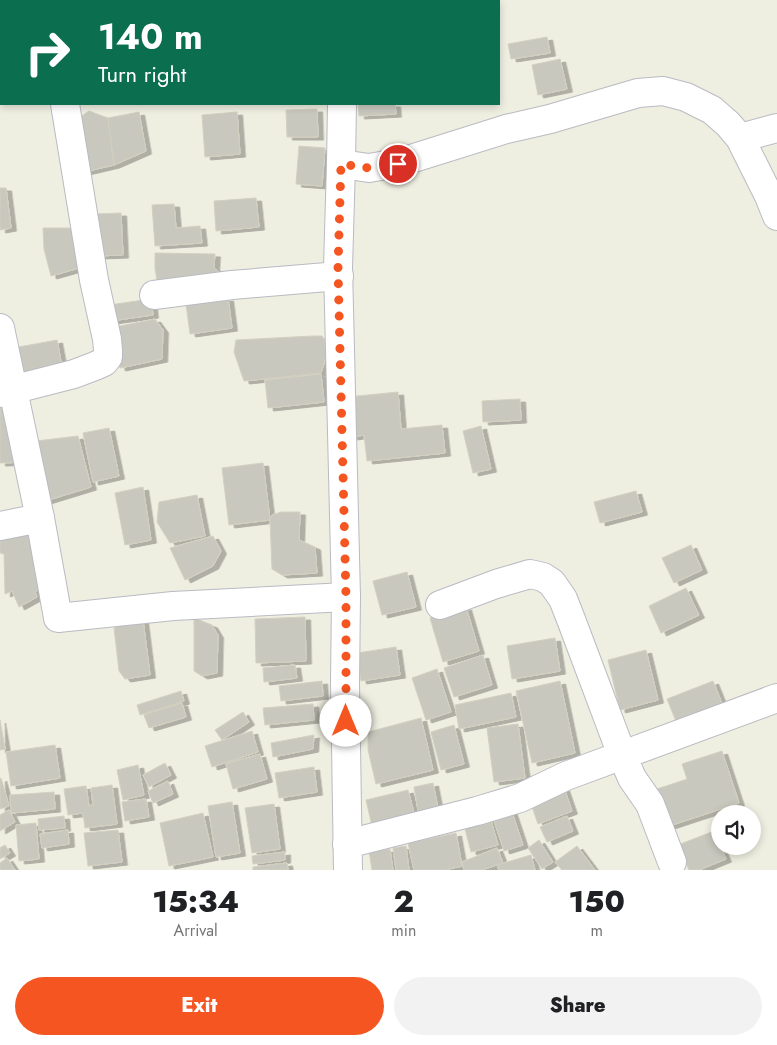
<!DOCTYPE html>
<style>
:root{--surface:#fff;--page:#f2f2f2;--text:#202124;--muted:#757577;--accent:#f55521}
body{margin:0;font-family:Jost,sans-serif;background:var(--page);color:var(--text);height:100vh;display:flex;flex-direction:column;font-size:19px;white-space:nowrap}
*{box-sizing:border-box;margin:0}
p{font-size:16px;color:var(--muted)}
.icon{flex:none;width:28px;height:28px;fill:none;stroke:currentColor;stroke-width:2;stroke-linecap:round;stroke-linejoin:round}
.map{position:relative;height:870px;overflow:hidden}
.sheet{display:flex;flex-direction:column;background:var(--surface);flex:1}
.sheet>*{flex:none}
.guide{position:absolute;left:0px;top:0px;width:500px;height:105px;box-shadow:0 2px 8px #0003;background:#0b6e4f;color:#fff;overflow:hidden}
.tools{position:absolute;left:711px;top:805px;display:grid;gap:10px}
.tools a{display:grid;place-items:center;width:50px;height:50px;border-radius:50%;background:var(--surface);box-shadow:0 2px 8px #0003;font-size:25px}
.pin{position:absolute;display:grid;place-items:center;width:42px;height:42px;color:#fff;margin:-21px;border:2px solid #fff;border-radius:50%;box-shadow:0 1px 5px #0007}
.me{position:absolute;width:55px;margin:-28px;rotate:0deg;stroke-linejoin:round;filter:drop-shadow(0 0 4px #0008)}
.turn{display:flex;align-items:center;gap:18px;height:105px;padding:0 15px;font-size:22px}
.turn .icon{width:65px;height:65px;stroke-width:2.5}
.turn b{display:block;font-size:35px;line-height:42px}
.eta{display:flex;justify-content:space-evenly;align-items:center;height:85px;text-align:center}
.eta b{font-size:30px;font-weight:800;line-height:35px}
.button{display:flex;gap:10px;margin-top:auto;padding:10px 15px}
.button a{flex:1;height:58px;border-radius:30px;background:var(--accent);color:#fff;font-size:20px;font-weight:800;line-height:58px;text-align:center}
.button a+a{background:var(--page);color:var(--text)}
.map>svg:first-child{display:block}
</style>
<div class="map">
<svg width="777" height="870" viewBox="0 0 777 870">
<defs>
<filter id="shadow"><feDropShadow dx="5.5" dy="3" stdDeviation="0" flood-color="#0004"/></filter>
</defs>
<rect width="100%" height="100%" fill="#eeeee1"/>
<g fill="#c9c8bf" stroke="#d3d0bf" filter="url(#shadow)">
<path d="M547,37L550,53L511,59L508,44Z"/>
<path d="M560,59L567,89L538,95L532,65Z"/>
<path d="M358,104H395L396,114L359,116Z"/>
<path d="M317,109L318,137H287L286,110Z"/>
<path d="M89,111L108,118L114,165L84,172L77,119Z"/>
<path d="M139,112L146,151L114,165L108,118Z"/>
<path d="M237,112L240,154L205,157L202,115Z"/>
<path d="M299,146L325,148L322,186L296,184Z"/>
<path d="M0,188H6L11,228L0,230Z"/>
<path d="M256,198L259,227L216,231L214,201Z"/>
<path d="M174,204L176,228L200,226L202,243L155,246L152,205Z"/>
<path d="M121,213L123,255L96,256L95,214Z"/>
<path d="M43,228H79L90,265L51,276L44,249Z"/>
<path d="M155,253L215,254L214,267L225,278L159,294L155,268Z"/>
<path d="M228,298L232,328L190,334L186,304Z"/>
<path d="M151,299L153,315L111,321L109,305Z"/>
<path d="M155,319L163,330L162,359L120,368L110,328Z"/>
<path d="M312,336H322L329,348L321,373L244,381L234,352L236,340Z"/>
<path d="M57,340L63,372L18,380L13,348Z"/>
<path d="M321,374L324,402L268,408L265,380Z"/>
<path d="M398,392L401,429L442,425L445,453L367,461L364,435L352,437L348,397Z"/>
<path d="M520,399L521,420L483,422L482,401Z"/>
<path d="M14,404L26,462L0,463V405Z"/>
<path d="M481,426L491,469L473,473L463,431Z"/>
<path d="M109,428L119,476L93,482L83,433Z"/>
<path d="M78,436L91,487L42,502L28,442Z"/>
<path d="M263,463L270,520L229,525L222,468Z"/>
<path d="M143,487L151,540L125,545L115,493Z"/>
<path d="M636,491L642,512L600,523L594,502Z"/>
<path d="M197,495L205,536L170,543L157,522L159,502Z"/>
<path d="M281,512H300L299,540L315,547L317,573L282,575L272,569L270,520L272,515Z"/>
<path d="M36,529L45,586L35,592L37,597L19,607L12,591L5,594L4,554L0,553V534Z"/>
<path d="M213,536L221,551L213,566L185,580L170,548Z"/>
<path d="M691,545L702,570L674,583L662,558Z"/>
<path d="M407,572L416,607L382,615L373,581Z"/>
<path d="M686,588L699,615L661,633L649,606Z"/>
<path d="M466,607L479,651L443,662L430,618Z"/>
<path d="M305,617L306,661L256,663L255,619Z"/>
<path d="M194,618L212,625L218,635L217,673L202,676L194,671Z"/>
<path d="M143,620L150,675L125,679L119,671L114,628L131,621Z"/>
<path d="M555,638L560,671L512,679L507,646Z"/>
<path d="M396,647L400,675L361,681L357,653Z"/>
<path d="M646,650L658,700L620,710L608,660Z"/>
<path d="M483,655L492,685L454,697L444,668Z"/>
<path d="M295,665L297,678L264,682L263,668Z"/>
<path d="M437,669L451,712L426,720L412,678Z"/>
<path d="M322,681L323,696L281,701L279,686Z"/>
<path d="M560,681L575,753L532,763L516,691Z"/>
<path d="M713,681L723,706L677,724L667,699Z"/>
<path d="M181,691L184,701L140,715L137,705Z"/>
<path d="M511,693L516,717L459,729L455,705Z"/>
<path d="M182,703L186,717L149,728L144,715Z"/>
<path d="M313,704L314,720L265,725L263,708Z"/>
<path d="M243,712L249,722L222,740L215,730Z"/>
<path d="M421,718L433,770L376,784L368,750V732Z"/>
<path d="M0,720L5,749L0,750Z"/>
<path d="M518,724L525,778L494,782L487,728Z"/>
<path d="M454,725L464,764L441,770L431,732Z"/>
<path d="M252,731L258,752L212,767L205,746Z"/>
<path d="M314,735L313,749L273,757L271,743Z"/>
<path d="M55,745L60,778L11,786L6,752Z"/>
<path d="M722,751L739,803L663,828L651,791L687,779L682,764Z"/>
<path d="M260,754L267,779L233,789L226,764Z"/>
<path d="M165,763L171,775L149,787L143,775Z"/>
<path d="M138,765L144,795L123,800L117,770Z"/>
<path d="M314,767L317,792L279,798L275,773Z"/>
<path d="M1,778L9,806L0,809V779Z"/>
<path d="M168,781L173,794L153,803L148,791Z"/>
<path d="M433,783L439,813L419,816L414,787Z"/>
<path d="M112,785L117,824L85,828L83,813L68,815L64,789L86,786L89,806L93,805L91,788Z"/>
<path d="M564,788L572,811L538,824L530,801Z"/>
<path d="M408,790L415,817L372,826L366,800Z"/>
<path d="M54,792L55,809L11,813L10,795Z"/>
<path d="M146,799L149,817L125,821L122,802Z"/>
<path d="M232,802L240,853L216,857L208,806Z"/>
<path d="M274,804L280,849L252,853L245,808Z"/>
<path d="M511,809L523,845L504,851L492,815Z"/>
<path d="M9,810L15,822L0,831V815Z"/>
<path d="M203,813L213,857L169,866L160,823Z"/>
<path d="M64,816L65,828L39,830L38,819Z"/>
<path d="M567,816L573,831L547,842L540,827Z"/>
<path d="M490,817L498,845L471,852L464,825Z"/>
<path d="M36,823L39,859L19,861L16,825Z"/>
<path d="M68,830L69,844L42,848L40,834Z"/>
<path d="M118,830L122,862L88,866L84,833Z"/>
<path d="M714,831L726,859L699,870H689L678,845Z"/>
<path d="M456,833L462,866L444,870H414L408,843Z"/>
<path d="M539,840L553,862L542,869L528,848Z"/>
<path d="M5,845L10,853L0,859V848Z"/>
<path d="M406,846L409,870H396L393,848Z"/>
<path d="M577,846L595,870H562L555,862Z"/>
<path d="M497,848L503,863L482,870H464L462,862Z"/>
<path d="M390,849L393,870H372L369,851Z"/>
<path d="M285,852V860L253,864L252,856Z"/>
<path d="M531,855L535,870H499L497,865Z"/>
<path d="M7,858L15,870H0V863Z"/>
<path d="M287,863L288,870H253V867Z"/>
</g>
<g fill="none" stroke-linecap="round" stroke-linejoin="round">
<defs>
<path id="service" d="M0,20H1"/>
<g id="minor">
<path d="M51,0V1"/>
<path d="M338,0V1"/>
<path d="M342,104L341,164L338,268L346,597L345,683L348,870"/>
<path d="M740,138L769,196L777,216"/>
<path d="M341,164L369,168L398,163L506,129L550,119L638,93L663,91L686,97L712,110L728,124L740,138L777,128"/>
<path d="M154,295L232,285L339,276"/>
<path d="M0,328L40,518"/>
<path d="M0,393L74,374L95,366L104,362L108,357V350L107,339L94,280L65,104"/>
<path d="M0,526L40,518L58,618L173,606L346,597"/>
<path d="M440,605L496,584L530,574L543,577L552,583L563,599L572,622L622,755L632,778L650,804L672,862"/>
<path d="M347,844L477,811L520,798L566,776L777,698"/>
</g>
</defs>
<use href="#service" stroke="#b9bbc2" stroke-width="18"/>
<use href="#minor" stroke="#b9bbc2" stroke-width="30"/>
<use href="#service" stroke="#fff" stroke-width="15"/>
<use href="#minor" stroke="#fff" stroke-width="28"/>
</g>
<g fill="none" stroke-linecap="round" stroke-linejoin="round">
<path stroke="#f55521" stroke-width="9" stroke-dasharray="0 16.2" d="M346,721V597L338,268L341,164L369,168L398,164"/>
</g>
</svg>
<div class="tools">
<a><svg class="icon" aria-label="sound" viewBox="0 0 24 24"><path d="M4 9h4l5-4v14l-5-4H4zM17 9q2 3 0 6"/></svg></a>
</div>
<div class="pin" style="left:398px;top:164px;background:#d93025"><svg class="icon" aria-label="arrive" viewBox="0 0 24 24"><path d="M6 21V4h12l-3 4 3 4H6"/></svg></div>
<svg class="me" style="left:346px;top:721px" viewBox="-20 -20 40 40"><circle r="19" fill="#fff"/><path d="M0-13L10 11 0 6-10 11z" fill="#f55521"/></svg>
<div class="guide">
<div class="turn"><svg class="icon" aria-label="right" viewBox="0 0 24 24"><path d="M7 20v-9h11M14 6l5 5-5 5"/></svg><div><b>140 m</b>Turn right</div></div>
</div>
</div>
<section class="sheet">
<div class="eta">
<div><b>15:34</b><p>Arrival</p></div>
<div><b>2</b><p>min</p></div>
<div><b>150</b><p>m</p></div>
</div>
<div class="button"><a>Exit</a><a>Share</a></div>
</section>
